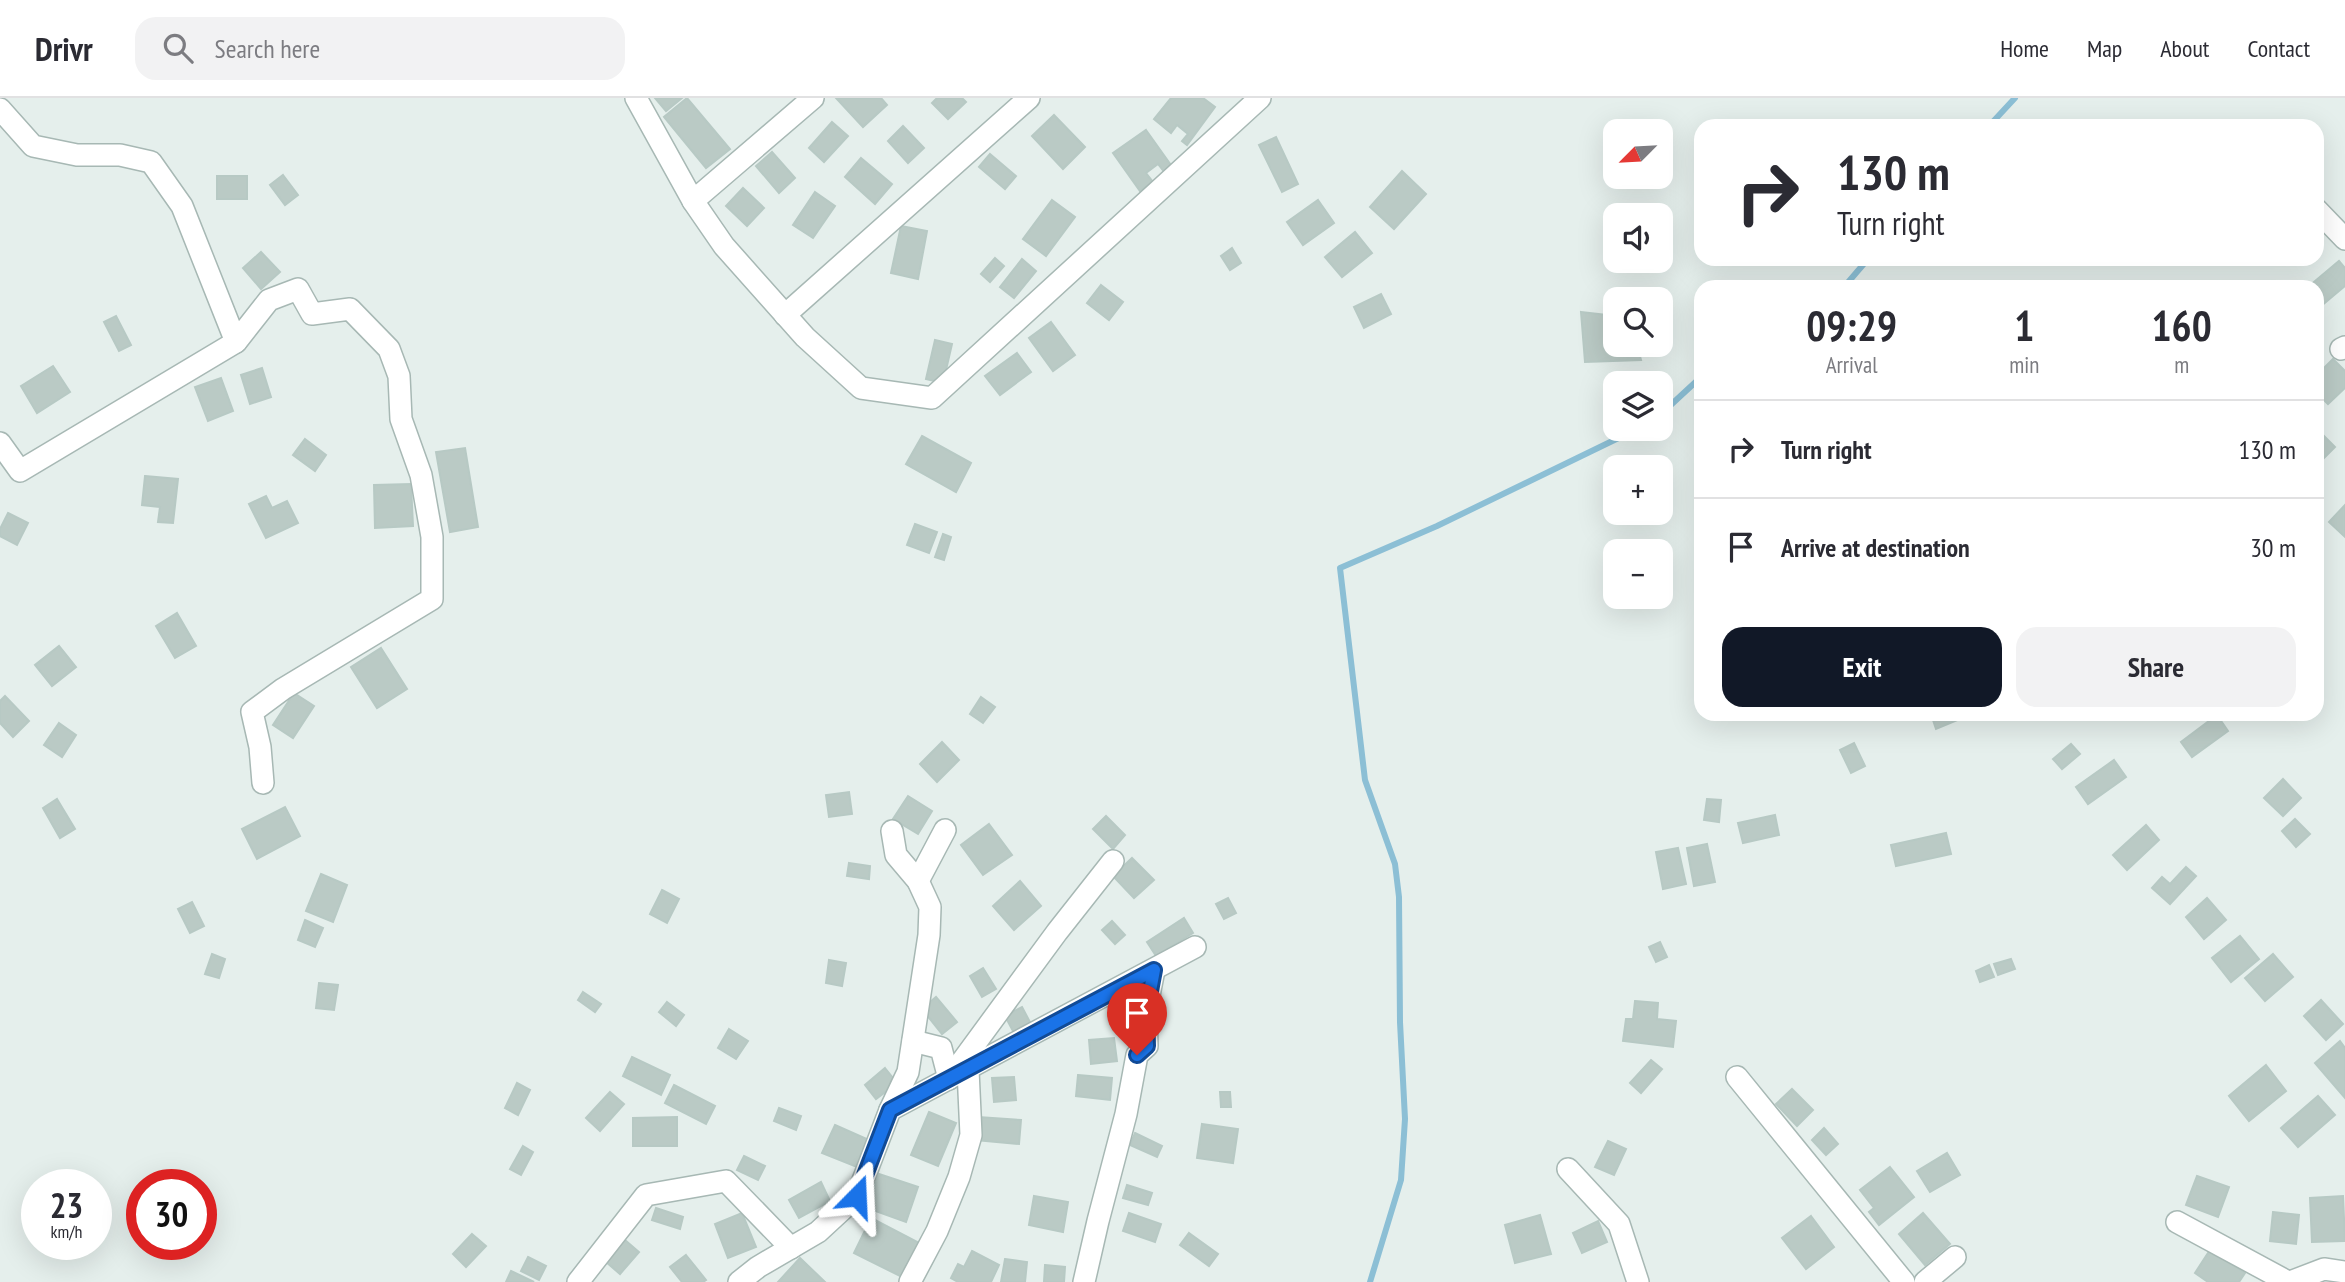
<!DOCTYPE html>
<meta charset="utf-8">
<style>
:root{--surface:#fff;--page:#f2f2f3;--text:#2b2b33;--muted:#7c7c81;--line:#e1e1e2;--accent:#111827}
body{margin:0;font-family:"PT Sans Narrow",sans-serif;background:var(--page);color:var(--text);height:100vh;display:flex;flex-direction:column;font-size:26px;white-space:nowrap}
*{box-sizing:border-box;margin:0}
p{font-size:23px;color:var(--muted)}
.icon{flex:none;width:38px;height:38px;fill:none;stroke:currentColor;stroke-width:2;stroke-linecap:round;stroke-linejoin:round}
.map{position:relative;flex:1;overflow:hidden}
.drawer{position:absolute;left:1694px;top:182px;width:630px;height:441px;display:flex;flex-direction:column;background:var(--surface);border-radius:21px;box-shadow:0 7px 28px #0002}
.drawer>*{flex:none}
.hud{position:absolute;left:1694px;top:21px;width:630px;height:147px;border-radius:21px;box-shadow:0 7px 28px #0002;background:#fff;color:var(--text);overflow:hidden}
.needle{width:46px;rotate:246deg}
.tools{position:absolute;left:1603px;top:21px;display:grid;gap:14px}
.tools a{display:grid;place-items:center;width:70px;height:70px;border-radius:14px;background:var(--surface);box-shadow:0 7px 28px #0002;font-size:35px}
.speed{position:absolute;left:21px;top:1071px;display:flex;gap:14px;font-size:35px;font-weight:700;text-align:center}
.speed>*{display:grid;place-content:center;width:91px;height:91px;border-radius:50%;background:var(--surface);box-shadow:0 7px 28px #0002;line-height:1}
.speed small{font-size:18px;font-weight:400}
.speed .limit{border:10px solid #d22;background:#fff;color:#111}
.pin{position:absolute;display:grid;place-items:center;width:60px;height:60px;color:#fff;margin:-72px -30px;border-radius:50% 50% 50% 0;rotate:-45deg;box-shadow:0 0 7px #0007}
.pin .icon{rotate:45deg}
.me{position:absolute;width:77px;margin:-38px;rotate:21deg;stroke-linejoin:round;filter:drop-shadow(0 0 5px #0008)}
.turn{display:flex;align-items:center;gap:24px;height:147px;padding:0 28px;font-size:32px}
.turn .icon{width:91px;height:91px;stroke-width:2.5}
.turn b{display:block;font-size:49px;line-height:60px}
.eta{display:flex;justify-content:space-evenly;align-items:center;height:119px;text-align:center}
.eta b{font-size:42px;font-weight:800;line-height:49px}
.button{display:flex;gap:14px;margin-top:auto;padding:14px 28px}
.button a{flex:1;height:80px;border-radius:21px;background:var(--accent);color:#fff;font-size:28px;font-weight:800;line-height:80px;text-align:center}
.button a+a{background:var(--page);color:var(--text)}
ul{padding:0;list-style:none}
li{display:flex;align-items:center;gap:21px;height:98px;padding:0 28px;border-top:2px solid var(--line)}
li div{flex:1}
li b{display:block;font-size:26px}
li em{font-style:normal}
header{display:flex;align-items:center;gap:42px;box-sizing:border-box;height:98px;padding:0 35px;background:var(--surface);border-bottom:2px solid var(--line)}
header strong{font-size:33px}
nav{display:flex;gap:38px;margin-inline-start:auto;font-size:24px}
.search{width:490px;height:63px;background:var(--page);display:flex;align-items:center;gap:18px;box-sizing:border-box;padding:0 24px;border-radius:21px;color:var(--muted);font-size:26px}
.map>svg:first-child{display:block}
</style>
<header>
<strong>Drivr</strong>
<div class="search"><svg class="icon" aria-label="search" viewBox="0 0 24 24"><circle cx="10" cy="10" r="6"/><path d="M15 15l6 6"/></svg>Search here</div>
<nav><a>Home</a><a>Map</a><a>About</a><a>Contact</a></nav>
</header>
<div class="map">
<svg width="2345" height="1184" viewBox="0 0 2345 1184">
<rect width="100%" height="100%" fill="#e5efec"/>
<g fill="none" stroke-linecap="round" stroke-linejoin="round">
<g stroke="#8cbfd5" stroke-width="6">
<path d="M1989,28L2015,0"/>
<path d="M1844,189L1868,161"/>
<path d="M1661,316L1701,279"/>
<path d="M1370,1184L1401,1082L1405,1021L1400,924L1399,799L1395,766L1365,682L1340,470L1437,428L1637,331"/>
</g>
</g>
<g fill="#bacac5" stroke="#b7c9c4" stroke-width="2">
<path d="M655,0H682L666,13Z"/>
<path d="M687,0L730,51L706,70L664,19Z"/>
<path d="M836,0H881L887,7L863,29Z"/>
<path d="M937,0H962L966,4L948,21L932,5Z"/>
<path d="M1171,0H1203L1215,9L1187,47L1182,43L1188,36L1177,27L1171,35L1154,21Z"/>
<path d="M1054,17L1085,49L1063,71L1032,38Z"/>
<path d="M832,24L848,38L824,64L809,50Z"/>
<path d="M903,28L924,50L908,65L888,43Z"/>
<path d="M1146,32L1173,70L1165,75L1158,66L1146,75L1153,84L1140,93L1113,55Z"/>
<path d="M1276,39L1298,86L1282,94L1259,47Z"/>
<path d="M772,54L795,80L779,95L756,68Z"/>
<path d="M990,56L1016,78L1005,91L979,69Z"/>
<path d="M861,60L892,86L875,106L845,79Z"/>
<path d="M1402,73L1426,96L1394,131L1370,109Z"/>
<path d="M283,77L298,97L285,107L270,87Z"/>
<rect x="217" y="78" width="30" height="23"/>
<path d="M743,90L764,110L747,128L726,108Z"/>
<path d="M815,94L835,108L813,140L793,127Z"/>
<path d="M1052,102L1075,119L1046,158L1023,141Z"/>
<path d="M1318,102L1334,125L1303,147L1287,124Z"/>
<path d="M901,128L927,133L918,181L891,175Z"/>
<path d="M1355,134L1372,155L1342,179L1325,159Z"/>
<path d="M1232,150L1241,165L1230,172L1221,158Z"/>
<path d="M261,154L280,174L261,191L243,170Z"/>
<path d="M995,160L1004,168L990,184L981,176Z"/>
<path d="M1022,161L1036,173L1014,200L1000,189Z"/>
<path d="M2339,163L2345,170V188L2321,208L2317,203V189H2308Z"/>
<path d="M1101,187L1123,204L1109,222L1087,205Z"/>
<path d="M1381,196L1391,216L1364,230L1354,209Z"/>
<path d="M1581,214L1615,218V247H1637L1641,262L1585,264Z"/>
<path d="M116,218L131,247L119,253L104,224Z"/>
<path d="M1051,224L1075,257L1053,273L1029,240Z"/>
<path d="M935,242L952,246L943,285L926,281Z"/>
<path d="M1017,255L1031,274L1000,297L985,278Z"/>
<path d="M2333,261L2345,273V290L2328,306L2317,295V277Z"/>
<path d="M53,268L70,294L37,315L21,288Z"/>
<path d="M262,270L271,299L250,306L241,277Z"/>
<path d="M221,280L233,313L208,323L195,289Z"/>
<path d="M2317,331L2335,349L2317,367Z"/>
<path d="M922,338L971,365L956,394L906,366Z"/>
<path d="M305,341L326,357L315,373L293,357Z"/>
<path d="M465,350L478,429L450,434L436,354Z"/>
<path d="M145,378L178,381L173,425L158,424L160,409L142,407Z"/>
<path d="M411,386L413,428L375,430L374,387Z"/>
<path d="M266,398L272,410L287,403L298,425L266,440L249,406Z"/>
<path d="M2345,407V439L2329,424Z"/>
<path d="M8,415L28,425L17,447L0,438V431Z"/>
<path d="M915,426L937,434L929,455L907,447Z"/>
<path d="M943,436L951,439L944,462L935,459Z"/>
<path d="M177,515L196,548L175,560L156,528Z"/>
<path d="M59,548L76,569L52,588L35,567Z"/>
<path d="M381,550L407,591L377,610L351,569Z"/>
<path d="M294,595L314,608L293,640L273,627Z"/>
<path d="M5,598L29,623L13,639L0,625V603Z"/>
<path d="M981,599L995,609L983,625L970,616Z"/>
<path d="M1931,616H1958L1960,621L1936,631Z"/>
<path d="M2217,617L2228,633L2192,659L2181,644Z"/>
<path d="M59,625L76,637L62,659L44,647Z"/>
<path d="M942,644L959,662L937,684L920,666Z"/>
<path d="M1854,645L1865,668L1851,675L1840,652Z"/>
<path d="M2071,646L2080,656L2062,671L2053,661Z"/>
<path d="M2114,662L2126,679L2088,706L2076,689Z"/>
<path d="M2283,681L2301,700L2283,718L2264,700Z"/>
<path d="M849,694L852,716L829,719L826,697Z"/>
<path d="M908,698L932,713L918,736L893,721Z"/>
<path d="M57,701L75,731L60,740L43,710Z"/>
<path d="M1707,701L1721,702L1719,724L1704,722Z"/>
<path d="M285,709L300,738L257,761L242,731Z"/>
<path d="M1775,717L1779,737L1743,745L1738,725Z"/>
<path d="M1106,718L1125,737L1113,751L1093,731Z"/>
<path d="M2295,721L2310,736L2296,749L2282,733Z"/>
<path d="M989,726L1012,757L983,777L961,747Z"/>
<path d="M2146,727L2159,742L2127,772L2113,757Z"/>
<path d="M1946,735L1951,756L1896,768L1891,747Z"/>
<path d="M1707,746L1715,784L1694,788L1687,750Z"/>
<path d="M1678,750L1686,786L1663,791L1656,754Z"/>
<path d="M1132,760L1154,782L1134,800L1113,778Z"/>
<path d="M849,765L870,768L869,781L847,778Z"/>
<path d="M2186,769L2196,778L2170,806L2152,790L2162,779L2170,786Z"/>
<path d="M321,776L347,787L333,824L306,813Z"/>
<path d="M1020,783L1041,808L1014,832L993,808Z"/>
<path d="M662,792L679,801L667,825L650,816Z"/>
<path d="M1228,800L1236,815L1224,821L1216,806Z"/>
<path d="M2207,800L2226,822L2204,841L2186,819Z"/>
<path d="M192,804L204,828L190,835L178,811Z"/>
<path d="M1184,820L1193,835L1156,858L1147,844Z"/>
<path d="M305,822L323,830L315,849L298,842Z"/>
<path d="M1112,823L1125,837L1115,846L1102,832Z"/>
<path d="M2240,838L2259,861L2231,884L2212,860Z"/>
<path d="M1660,844L1667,859L1656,864L1649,849Z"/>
<path d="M212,856L225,861L219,880L205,876Z"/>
<path d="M2273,856L2293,879L2265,903L2245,880Z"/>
<path d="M2011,861L2015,871L1998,877L1994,866Z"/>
<path d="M829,862L846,865L842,888L826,885Z"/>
<path d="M1989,867L1994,879L1980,884L1976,873Z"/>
<path d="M983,870L996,891L982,899L970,878Z"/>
<path d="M319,885L338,887L334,912L316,910Z"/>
<path d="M1128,892L1143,895L1135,928L1120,924Z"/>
<path d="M583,894L601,906L595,914L578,902Z"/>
<path d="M936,899L957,924L942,936L922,911Z"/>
<path d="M2321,902L2343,926L2326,942L2304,918Z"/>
<path d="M1635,903L1658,905L1657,921L1676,923L1673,949L1623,943L1626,921H1633Z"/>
<path d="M667,904L684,917L676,928L659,914Z"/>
<path d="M1022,909L1031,926L1014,935L1005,918Z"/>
<path d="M729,931L748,943L736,961L718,950Z"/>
<path d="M1114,940L1117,963L1091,966L1089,942Z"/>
<path d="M2340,943L2345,950V1000L2315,965Z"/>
<path d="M632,959L670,977L661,997L623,978Z"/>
<path d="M1651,962L1662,971L1641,995L1630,985Z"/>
<path d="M2266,967L2286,993L2249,1023L2229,998Z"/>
<path d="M885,970L897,985L876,1001L865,987Z"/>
<path d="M1078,977L1112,980L1110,1002L1076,998Z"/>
<path d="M1014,979L1016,1002L994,1004L992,980Z"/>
<path d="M517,985L530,992L518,1017L505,1010Z"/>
<path d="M674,987L715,1008L706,1026L665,1005Z"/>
<path d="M1792,991L1813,1012L1797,1028L1776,1006Z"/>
<path d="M610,994L624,1006L600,1033L586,1020Z"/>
<path d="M1220,994H1230L1231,1009H1221Z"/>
<path d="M2318,998L2335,1017L2298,1049L2281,1030Z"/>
<path d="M779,1010L801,1018L796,1032L774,1023Z"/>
<path d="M929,1014L956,1025L938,1068L911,1057Z"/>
<path d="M677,1019V1048H633V1020Z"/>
<path d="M978,1019L1021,1022L1019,1046L976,1042Z"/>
<path d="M1202,1026L1238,1031L1233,1065L1197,1060Z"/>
<path d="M835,1027L869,1042L857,1069L822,1055Z"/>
<path d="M1824,1030L1838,1046L1826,1057L1812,1042Z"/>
<path d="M1135,1035L1162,1048L1157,1059L1130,1047Z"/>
<path d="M1608,1043L1626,1051L1614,1077L1595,1069Z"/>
<path d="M523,1048L533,1054L521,1077L510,1071Z"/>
<path d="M1947,1055L1960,1077L1930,1094L1917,1073Z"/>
<path d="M744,1058L765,1068L758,1082L737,1072Z"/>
<path d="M1890,1069L1914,1099L1879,1127L1869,1114L1874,1110L1860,1092Z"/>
<path d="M879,1076L918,1089L906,1124L867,1110Z"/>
<path d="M2197,1078L2229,1089L2218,1119L2186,1107Z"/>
<path d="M821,1084L830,1103L799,1120L789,1102Z"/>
<path d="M1127,1087L1152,1095L1148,1107L1123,1100Z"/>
<path d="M1034,1098L1068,1104L1063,1134L1029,1127Z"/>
<path d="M2343,1098L2345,1143L2312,1144L2310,1100Z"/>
<path d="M656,1110L683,1119L680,1131L652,1122Z"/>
<path d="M2273,1114L2299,1117L2296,1146L2270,1143Z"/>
<path d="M742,1115L756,1149L728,1160L715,1126Z"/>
<path d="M1129,1115L1161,1126L1155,1144L1123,1133Z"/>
<path d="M1923,1115L1950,1146L1925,1167L1899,1136Z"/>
<path d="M1540,1117L1551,1156L1515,1165L1505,1127Z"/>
<path d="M1811,1118L1834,1149L1806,1171L1782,1140Z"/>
<path d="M871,1120L921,1146L904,1180L854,1155Z"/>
<path d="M1598,1123L1607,1144L1582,1155L1573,1135Z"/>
<path d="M1189,1135L1218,1156L1209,1168L1180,1147Z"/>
<path d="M472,1136L486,1148L466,1169L453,1156Z"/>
<path d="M618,1136L639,1154L620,1176L599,1158Z"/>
<path d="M2210,1152L2245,1175L2239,1184H2208L2195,1175Z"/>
<path d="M972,1153L999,1167L991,1184H958L951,1180L958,1166L964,1169Z"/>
<path d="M686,1157L706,1182L703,1184H682L670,1169Z"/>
<path d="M528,1159L546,1168L539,1182L521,1173Z"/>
<path d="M800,1160L825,1184H778Z"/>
<path d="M1005,1161L1027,1164L1025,1184H1001Z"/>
<path d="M1045,1167L1065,1169L1064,1184H1044Z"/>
<path d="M511,1173L534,1184H506Z"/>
</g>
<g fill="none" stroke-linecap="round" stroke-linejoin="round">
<defs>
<g id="minor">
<path d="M636,0L693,103L724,148L805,239L861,290L932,300L1260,0"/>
<path d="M0,11L33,48L77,57H120L151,64L182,108L236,244L20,373L0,345"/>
<path d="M693,103L813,0"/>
<path d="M2317,112L2345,141"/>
<path d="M785,217L1029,0"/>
<path d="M236,244L269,202L298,191L312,216L350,211L389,251L399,278L401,321L421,377L432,439V501L283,591L252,614L260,649L263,685"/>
<path d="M2341,251L2345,249"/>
<path d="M918,783L945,732"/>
<path d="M913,943L941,950L949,981"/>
<path d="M952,977L1057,834L1113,763"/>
<path d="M1737,979L1904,1184"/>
<path d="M890,1012L908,974L929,837L930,809L918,783L896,757L892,733"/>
<path d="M1568,1071L1619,1126L1638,1184"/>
<path d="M2177,1124L2288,1184"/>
<path d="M578,1184L646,1097L726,1083L791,1150"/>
<path d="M739,1184L758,1169L818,1134L857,1098L890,1012L1195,849"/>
<path d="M910,1184L937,1133L959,1079L971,1037L968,972"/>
<path d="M1084,1184L1098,1123L1126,1016L1137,957L1147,948L1146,913L1154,872"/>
<path d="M1925,1184L1955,1159"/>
<path d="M2290,1184L2324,1171L2345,1174"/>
</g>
</defs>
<use href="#minor" stroke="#a7b8b4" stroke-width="24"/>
<use href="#minor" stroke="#fff" stroke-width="21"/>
</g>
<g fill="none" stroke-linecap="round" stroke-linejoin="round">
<defs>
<path id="route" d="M857,1098L890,1012L1154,872L1146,914L1147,948L1137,957"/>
</defs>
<use href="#route" stroke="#114b97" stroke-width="18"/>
<use href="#route" stroke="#1a73e8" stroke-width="12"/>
</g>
</svg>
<div class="tools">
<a><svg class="needle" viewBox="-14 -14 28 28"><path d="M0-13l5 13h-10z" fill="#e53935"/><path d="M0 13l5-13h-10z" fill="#7c7c81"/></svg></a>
<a><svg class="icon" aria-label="sound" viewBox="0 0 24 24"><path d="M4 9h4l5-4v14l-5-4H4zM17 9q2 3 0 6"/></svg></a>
<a><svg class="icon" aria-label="search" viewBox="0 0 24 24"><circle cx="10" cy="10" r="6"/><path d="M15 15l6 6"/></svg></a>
<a><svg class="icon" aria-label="layers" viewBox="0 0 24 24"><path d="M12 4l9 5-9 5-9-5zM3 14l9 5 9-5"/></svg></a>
<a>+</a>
<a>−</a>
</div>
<div class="speed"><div>23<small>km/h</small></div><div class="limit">30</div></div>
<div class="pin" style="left:1137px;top:957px;background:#d93025"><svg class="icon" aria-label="arrive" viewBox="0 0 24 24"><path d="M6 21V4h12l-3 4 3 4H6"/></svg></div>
<svg class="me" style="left:857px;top:1098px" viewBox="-20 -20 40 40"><path d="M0-17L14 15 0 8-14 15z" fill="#1a73e8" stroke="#fff" stroke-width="4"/></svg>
<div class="hud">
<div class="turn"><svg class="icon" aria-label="right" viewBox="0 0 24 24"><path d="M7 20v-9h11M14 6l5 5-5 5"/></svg><div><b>130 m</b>Turn right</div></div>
</div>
<section class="drawer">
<div class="eta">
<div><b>09:29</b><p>Arrival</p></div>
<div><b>1</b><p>min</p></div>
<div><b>160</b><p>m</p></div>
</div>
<ul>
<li><svg class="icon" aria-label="right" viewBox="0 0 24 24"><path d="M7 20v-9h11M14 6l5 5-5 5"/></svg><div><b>Turn right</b></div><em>130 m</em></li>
<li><svg class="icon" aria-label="arrive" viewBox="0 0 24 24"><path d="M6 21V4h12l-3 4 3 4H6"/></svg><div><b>Arrive at destination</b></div><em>30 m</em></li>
</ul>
<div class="button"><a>Exit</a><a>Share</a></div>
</section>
</div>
